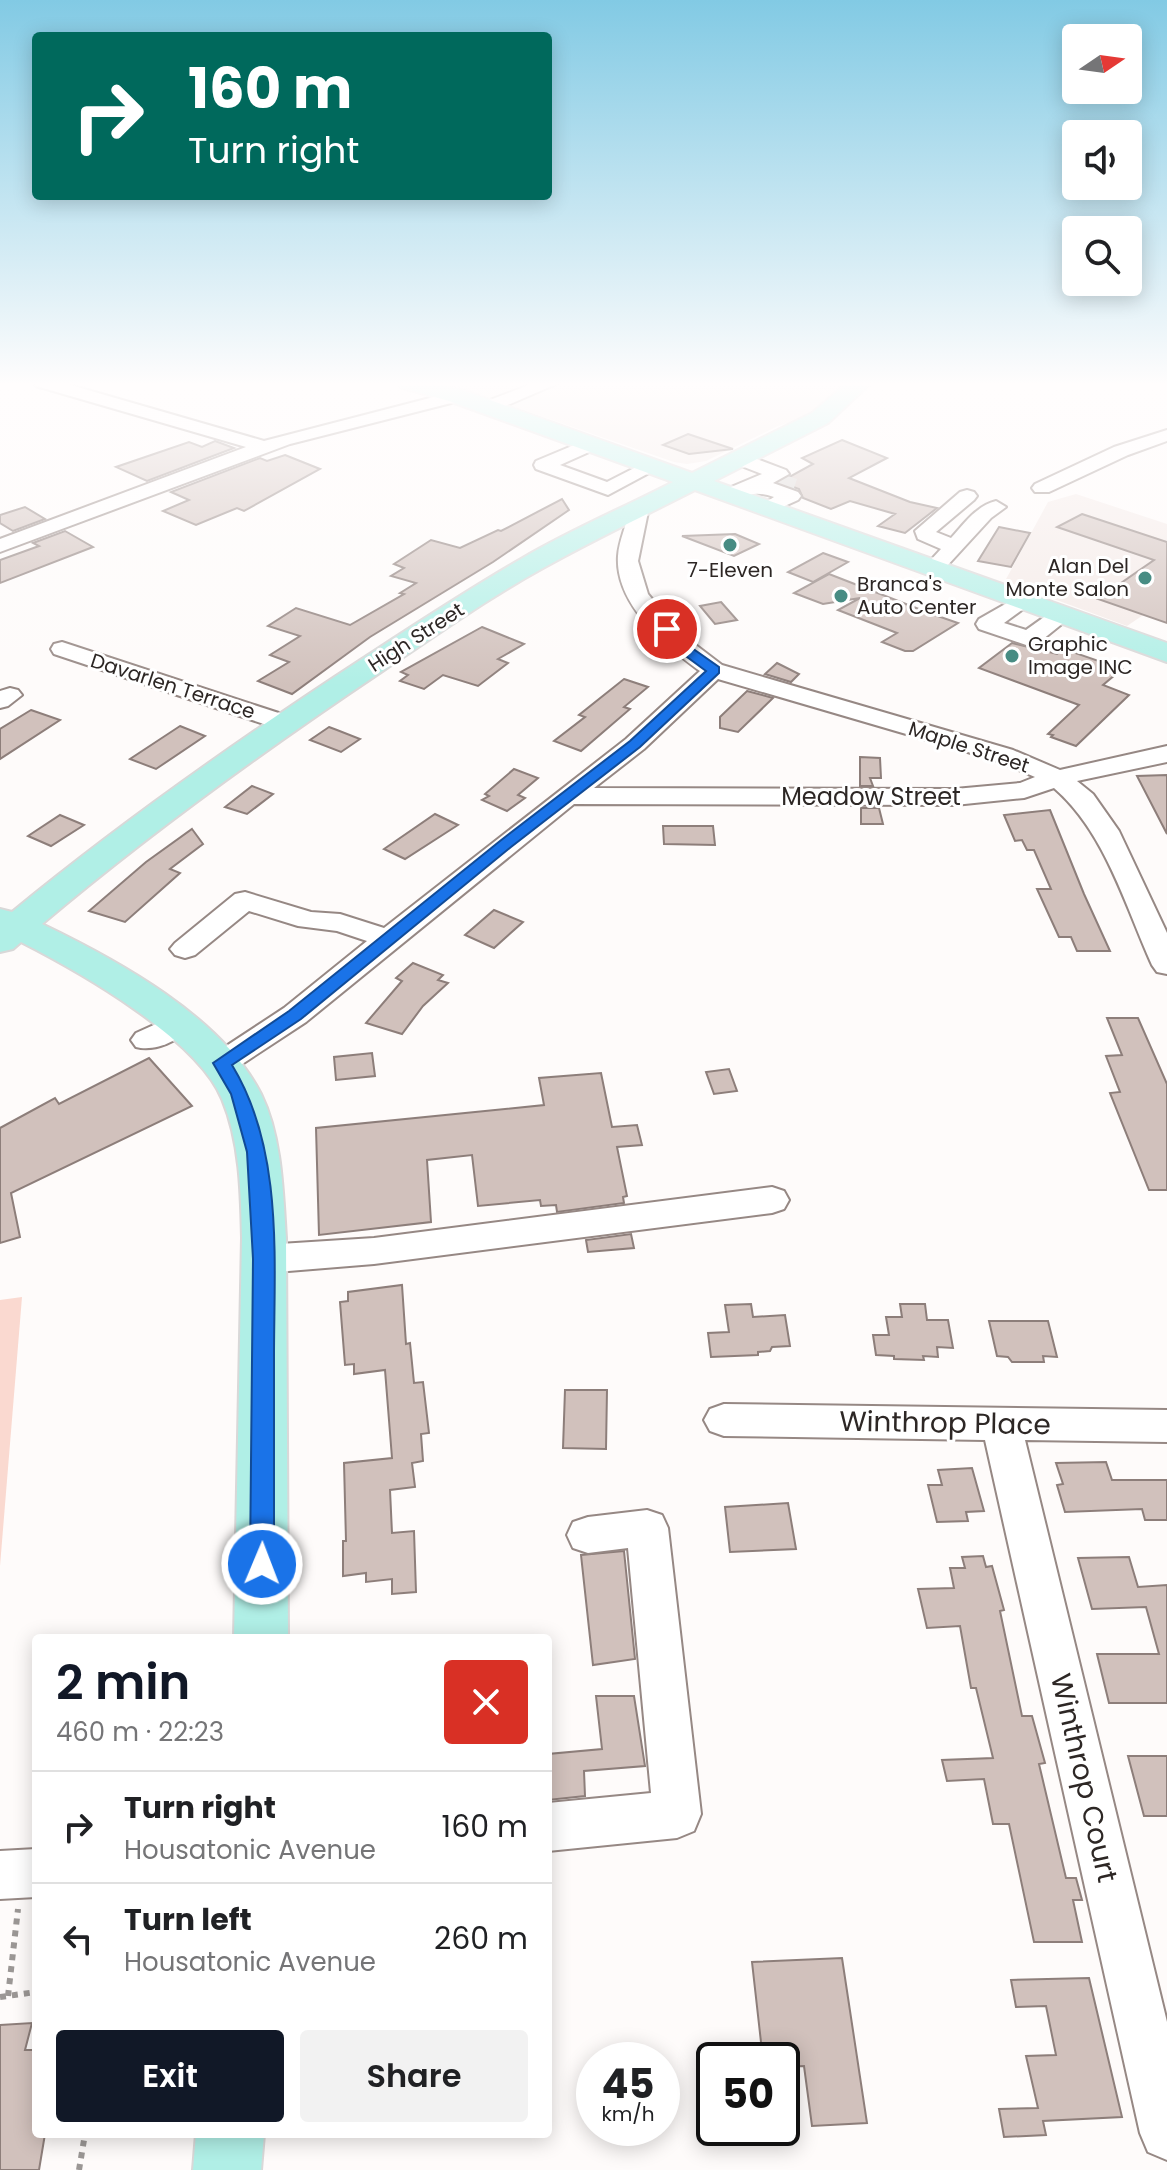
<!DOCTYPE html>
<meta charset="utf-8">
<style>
:root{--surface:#fff;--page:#f2f2f2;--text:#202124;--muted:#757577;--line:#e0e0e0;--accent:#111827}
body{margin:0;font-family:Poppins,sans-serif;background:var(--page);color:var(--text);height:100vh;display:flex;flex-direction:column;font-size:30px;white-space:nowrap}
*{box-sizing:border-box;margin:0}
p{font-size:26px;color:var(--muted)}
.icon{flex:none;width:44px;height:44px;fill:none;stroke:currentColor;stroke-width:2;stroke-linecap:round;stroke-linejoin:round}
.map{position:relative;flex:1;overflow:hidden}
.sheet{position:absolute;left:32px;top:1634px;width:520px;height:504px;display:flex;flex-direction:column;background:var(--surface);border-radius:8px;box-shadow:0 4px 20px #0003}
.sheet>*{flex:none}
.banner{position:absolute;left:32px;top:32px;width:520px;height:168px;border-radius:8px;box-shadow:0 4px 20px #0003;background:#00695c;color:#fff;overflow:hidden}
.needle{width:52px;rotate:77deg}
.buttons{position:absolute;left:1062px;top:24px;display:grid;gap:16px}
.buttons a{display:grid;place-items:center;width:80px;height:80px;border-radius:8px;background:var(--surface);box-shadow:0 4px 20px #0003;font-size:40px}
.speed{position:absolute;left:576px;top:2042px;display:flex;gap:16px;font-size:40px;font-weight:700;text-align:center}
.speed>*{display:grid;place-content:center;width:104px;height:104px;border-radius:50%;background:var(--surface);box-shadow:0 4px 20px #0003;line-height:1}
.speed small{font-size:20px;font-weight:400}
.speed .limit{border:4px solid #111;border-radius:12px;background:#fff;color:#111}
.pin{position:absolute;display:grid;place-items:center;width:68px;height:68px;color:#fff;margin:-34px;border:4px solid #fff;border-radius:50%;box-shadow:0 2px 8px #0007}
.me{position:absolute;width:88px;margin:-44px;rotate:1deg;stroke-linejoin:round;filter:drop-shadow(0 0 6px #0008)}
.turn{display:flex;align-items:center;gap:28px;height:168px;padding:0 24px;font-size:36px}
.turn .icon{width:104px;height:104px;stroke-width:2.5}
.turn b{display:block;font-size:56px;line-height:68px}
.round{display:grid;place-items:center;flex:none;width:84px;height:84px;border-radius:8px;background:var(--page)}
.headline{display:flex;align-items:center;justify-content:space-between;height:136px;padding:0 24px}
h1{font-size:48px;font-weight:600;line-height:60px;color:var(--accent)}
.button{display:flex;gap:16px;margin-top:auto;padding:16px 24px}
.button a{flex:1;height:92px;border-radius:8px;background:var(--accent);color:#fff;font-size:32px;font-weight:600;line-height:92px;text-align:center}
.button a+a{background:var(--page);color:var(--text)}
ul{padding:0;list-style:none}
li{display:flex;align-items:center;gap:24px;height:112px;padding:0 24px;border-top:2px solid var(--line)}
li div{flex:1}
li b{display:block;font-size:30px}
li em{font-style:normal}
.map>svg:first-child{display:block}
</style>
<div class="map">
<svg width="1167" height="2170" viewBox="0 0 1167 2170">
<rect width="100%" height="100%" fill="#fefbfa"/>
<g fill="#f4eae7">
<path d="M442,382H847L822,404L795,421L778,426L706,461L687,464L674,462Z"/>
<path d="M1076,494L1167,524V599L1127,626L1005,581L1048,502Z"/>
</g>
<path fill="#fad9d0" d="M22,1297L0,1566V1300Z"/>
<g fill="#d1c1bc" stroke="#8d7e7a" stroke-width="2">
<path d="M688,434L733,449L689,454L663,445Z"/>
<path d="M842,440L887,458L849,478L910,502L937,508L905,533L878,526L895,514L850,501L831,509L803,498L799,489L780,482L813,464L802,458Z"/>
<path d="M215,441L234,448L147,481L116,467L189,442L202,447Z"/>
<path d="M285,455L320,469L244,511L237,508L196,525L163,511L189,500L171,492L260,458L267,461Z"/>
<path d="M562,499L569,510L493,562L370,637L292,694L258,681L289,662L270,655L300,636L268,626L296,608L350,625L404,594L400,593L416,583L391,576L404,568L394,564L431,540L460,548L498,530L501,531Z"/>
<path d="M25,507L45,519L13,531L0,523V515Z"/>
<path d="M1082,514L1167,542V623L1098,599L1154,560L1057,527Z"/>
<path d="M999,527L1030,533L1011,567L978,561Z"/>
<path d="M65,531L93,547L0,583V560L39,546L33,543Z"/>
<path d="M735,534L759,544L734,556L682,536Z"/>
<path d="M823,553L848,562L813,582L788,572Z"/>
<path d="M829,574L929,613L958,623L913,651H905L882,642L897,633L838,610L860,598L823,604L794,593Z"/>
<path d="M721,602L737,620L715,624L700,606Z"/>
<path d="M482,627L524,644L498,659L508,663L478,686L443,675L424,689L400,681L408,675L401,672Z"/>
<path d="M1012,643L1057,654L1064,649L1122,669L1103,685L1129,695L1076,746L1051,737L1053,735L1048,734L1079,705L979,668Z"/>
<path d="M777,663L799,674L791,682L765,674Z"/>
<path d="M624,679L648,687L624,707L630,709L581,751L554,741L585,717L579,715Z"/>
<path d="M747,691L773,698L738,732L720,728V717Z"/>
<path d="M31,710L60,720L0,759V729Z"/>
<path d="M180,726L205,736L156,769L130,759Z"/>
<path d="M329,727L337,730L360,739L341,752L310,740Z"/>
<path d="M860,757L880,758L881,778H870L873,786H860Z"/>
<path d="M514,769L538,778L518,795L525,798L507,811L482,800L489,796L485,794Z"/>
<path d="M1167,775V834L1137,776Z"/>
<path d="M252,786L273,794L247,814L225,807Z"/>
<path d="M861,808H879L883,824H861Z"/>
<path d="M1050,810L1084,894L1110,951H1077L1071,937H1059L1037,889H1051L1034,850H1027L1022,840L1015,841L1004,815Z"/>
<path d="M435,814L458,825L405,859L384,849Z"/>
<path d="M60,815L84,825L51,846L28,836Z"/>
<path d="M663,826H713L715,845L664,844Z"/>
<path d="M192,829L203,844L170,869L180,873L125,922L89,911L146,862Z"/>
<path d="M494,910L523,922L494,948L465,935Z"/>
<path d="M413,963L443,975L438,980L448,983L423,1006L402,1034L366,1023L402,981L396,978Z"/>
<path d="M1107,1018H1138L1167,1084V1190H1149L1110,1093L1120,1092L1106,1056L1122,1055Z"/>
<path d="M372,1053L375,1076L336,1080L334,1057Z"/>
<path d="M149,1058L192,1106L11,1193L20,1237L0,1243V1128L55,1098L59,1104Z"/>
<path d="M729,1069L737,1091L714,1094L706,1072Z"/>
<path d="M601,1073L612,1127L637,1125L642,1145L617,1147L627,1196L623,1197L624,1203L557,1212L556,1205L541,1206L540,1200L478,1206L472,1155L427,1160L431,1222L319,1235L316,1128L544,1105L539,1078Z"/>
<path d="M631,1234L634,1248L588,1252L586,1240Z"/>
<path d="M402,1285L406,1344L410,1343L414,1383L423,1382L429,1433L421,1434L423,1461L412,1463L415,1487L390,1490L392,1533L414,1531L416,1592L392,1594V1579L366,1582V1573L343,1576V1541H346L344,1463L392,1458L385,1370L354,1374V1364L345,1365L340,1302L348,1301V1292Z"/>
<path d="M751,1304L753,1317L785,1315L790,1346L772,1347L770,1351L758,1352V1355L711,1357L708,1333L729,1332L725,1305Z"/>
<path d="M900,1304H925L927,1320H948L953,1348L937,1347L938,1357L923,1356L924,1360L894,1359V1356L876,1355L873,1335H889L886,1317H902Z"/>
<path d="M989,1321H1048L1057,1357L1043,1356L1044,1362H1012L1008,1357L997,1356Z"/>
<path d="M565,1390H607L606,1449L563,1448Z"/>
<path d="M1106,1462L1112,1480H1167V1520H1145L1142,1509L1065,1512L1057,1485L1063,1484L1056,1463Z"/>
<path d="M972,1468L984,1511L966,1512L968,1521L937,1522L928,1485H942L938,1470Z"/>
<path d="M788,1503L796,1549L730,1552L725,1507Z"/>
<path d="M624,1551L635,1659L593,1665L581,1555Z"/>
<path d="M983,1556L986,1567L992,1566L1004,1610L1000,1611L1022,1716H1032L1045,1763L1039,1764L1066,1878H1076L1082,1900H1073L1082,1942H1034L1009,1824H993L984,1779L947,1781L942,1760L993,1758L976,1688H971L960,1626L927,1628L918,1589L954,1588L950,1568H965L962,1557Z"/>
<path d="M1129,1557L1138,1587L1167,1585V1703H1109L1097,1654H1159L1146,1607L1092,1609L1078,1558Z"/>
<path d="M596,1696H634L645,1766L584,1771L585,1796L548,1800V1754L602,1749Z"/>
<path d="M1128,1756H1167V1816H1144Z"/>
<path d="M842,1958L867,2123L812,2126L804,2066L782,2067V2060H763L752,1962Z"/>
<path d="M1089,1978L1122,2117L1043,2121L1046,2135L1004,2137L999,2109L1038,2108L1026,2056L1056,2055L1046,2006L1016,2007L1011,1980Z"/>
<path d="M32,2023L25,2050H36V2134H45L39,2170H0V2025Z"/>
</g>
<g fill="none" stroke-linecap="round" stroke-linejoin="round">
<path stroke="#d4d1cf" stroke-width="19" stroke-dasharray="19 10" stroke-linecap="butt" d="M776,482L794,488"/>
<defs>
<g id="minor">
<path d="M33,382H60L264,441L457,391L466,396L463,400L290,444L0,552V539L246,447L36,386Z"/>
<path d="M537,382H561L494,411L488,412L479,407L482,403Z"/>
<path d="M1167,430V441L1128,455L1049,492H1035L1032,488L1035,484L1114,447Z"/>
<path d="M591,438L598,440L600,444L598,448L560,465L607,482L646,462L653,460L662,466L608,495L536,469L534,465L536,461Z"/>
<path d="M738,452L786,470L789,474L773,483L798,492L801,496L798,500L767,514L757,508L774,497C745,487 746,503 724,498L721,494L724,490L762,474L731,462L729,458L731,454Z"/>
<path d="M967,490L974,492L977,496L974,500L936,532L951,538C964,524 976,506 996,501L1006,507L991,518L946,567H932L928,563L941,549L918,539L915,531L960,492Z"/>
<path d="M639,501L649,507L638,561L648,594L680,633L722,665L1013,750L1060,770L1167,746V762L1077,781L1093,794L1119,831L1167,933V974L1157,972L1152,965C1125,905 1105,832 1054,788L1024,798L955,805L574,804L306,1022L233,1070L222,1074L211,1070L206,1063L211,1056L284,1008L367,941L337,931L298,926L249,911L195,955L185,958L175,955L170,949L175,943L235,894L245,892L311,912L340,914L384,928L626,739L700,671C665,646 615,604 618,556C619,539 628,524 629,507ZM718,679L995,760L1035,777L1020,783L955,789L594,788L644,749Z"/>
<path d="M1023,594L1034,601L1004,623L1026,630L1054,610H1070L1073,615L1037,644L1029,646L979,629L976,624L979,619Z"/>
<path d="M62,642L294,718L297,723L294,728H276L54,654L51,649L54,644Z"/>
<path d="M10,688L18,690L22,695L8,706L0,708V691Z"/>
<path d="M176,1015L187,1018L191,1025C181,1041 154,1052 136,1047L131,1040L136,1033Z"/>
<path d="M772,1187L784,1191L789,1200L784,1209L772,1213L374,1264L264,1273L251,1269L246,1259L251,1249L264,1245L374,1238Z"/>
<path d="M724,1404L1167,1410V1442L1025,1440L1167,2022V2160L1148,2152L1140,2133L985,1440L724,1436L710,1431L704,1420L710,1409Z"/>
<path d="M647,1510L662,1515L668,1528L701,1814L694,1831L677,1838L548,1851V1803L651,1793L628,1548L588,1553L573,1548L567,1535L573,1522L588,1517Z"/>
<path d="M36,1849V1897L0,1899V1851Z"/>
</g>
<g id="major">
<path d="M397,382H431L465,391L692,473L812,413L848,382H872L828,423L714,481L1167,643V662L695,490C644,516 593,540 543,568C488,598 436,636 384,670C266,749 151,832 42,924C117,960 222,1017 261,1094C282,1137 283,1191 286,1238L288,1638H234L242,1238C241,1192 240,1142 222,1099C197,1038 78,971 21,942L13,949L0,952V909L12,912C124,820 241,738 362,659C414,625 467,590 521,559C570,530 623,508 673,482L449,401L400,387Z"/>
<path d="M196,2134H264L261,2170H193Z"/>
</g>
</defs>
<use href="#minor" stroke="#968884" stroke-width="4"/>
<use href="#major" stroke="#d9d8d8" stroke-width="4"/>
<g stroke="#9b9795" stroke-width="6" stroke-dasharray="6 6" stroke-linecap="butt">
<path d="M8,1996L18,1909"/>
<path d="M0,1997L36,1992"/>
<path d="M79,2170L85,2134"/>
</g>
<use href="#minor" fill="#fff" fill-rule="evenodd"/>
<use href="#major" fill="#b0efe6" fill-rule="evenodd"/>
</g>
<linearGradient id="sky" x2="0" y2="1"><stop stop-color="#82cae4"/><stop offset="0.56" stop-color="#fffdfd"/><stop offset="1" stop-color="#fffdfd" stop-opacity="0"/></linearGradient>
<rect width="1167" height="686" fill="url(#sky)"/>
<path fill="#1a73e8" stroke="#114b97" stroke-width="2" d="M662,626H672L692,648L719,667V673L640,747L511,847L301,1019L232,1065C284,1150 274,1261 274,1357C274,1426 274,1495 274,1564L271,1572L262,1575L254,1572L250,1564L253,1259L247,1152L231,1094L213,1063L289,1011L500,841L630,741L706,671L683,654L662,632Z"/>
<g fill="#478c83" stroke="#fff" stroke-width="3">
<circle cx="730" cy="545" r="8"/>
<circle cx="1145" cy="578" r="8"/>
<circle cx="841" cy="596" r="8"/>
<circle cx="1012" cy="656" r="8"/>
</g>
<g text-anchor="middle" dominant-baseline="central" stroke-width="6" stroke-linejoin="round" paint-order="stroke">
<g font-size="20" fill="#2d2725" stroke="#fff" text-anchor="start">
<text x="1129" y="566" text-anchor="end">Alan Del<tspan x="1129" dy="23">Monte Salon</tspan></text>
<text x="730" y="570" text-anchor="middle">7-Eleven</text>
<text x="857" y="584">Branca's<tspan x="857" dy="23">Auto Center</tspan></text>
<text x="1028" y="644">Graphic<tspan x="1028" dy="23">Image INC</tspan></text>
</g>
<g font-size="20" fill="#2d2725" stroke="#fff">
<text transform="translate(416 637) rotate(-33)">High Street</text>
<text transform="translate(173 686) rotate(18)">Davarlen Terrace</text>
<text transform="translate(969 747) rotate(18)">Maple Street</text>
</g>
<g font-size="24" fill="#2d2725" stroke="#fff">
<text x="871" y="796">Meadow Street</text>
</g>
<g font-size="28" fill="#2d2725" stroke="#fff">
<text transform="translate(945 1423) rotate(1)">Winthrop Place</text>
<text transform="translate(1084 1778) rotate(77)">Winthrop Court</text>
</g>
</g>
</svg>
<div class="buttons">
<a><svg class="needle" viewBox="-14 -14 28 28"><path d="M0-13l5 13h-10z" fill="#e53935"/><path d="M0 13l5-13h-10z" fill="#757577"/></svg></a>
<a><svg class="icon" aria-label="sound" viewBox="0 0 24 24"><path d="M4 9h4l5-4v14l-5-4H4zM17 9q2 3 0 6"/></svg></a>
<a><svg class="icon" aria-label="search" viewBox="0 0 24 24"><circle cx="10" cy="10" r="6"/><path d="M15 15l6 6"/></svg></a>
</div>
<div class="speed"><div>45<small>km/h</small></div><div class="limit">50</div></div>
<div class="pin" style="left:667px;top:629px;background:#d93025"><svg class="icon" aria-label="arrive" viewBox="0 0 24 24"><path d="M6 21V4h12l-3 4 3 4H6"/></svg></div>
<svg class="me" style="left:262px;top:1564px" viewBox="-20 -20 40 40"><circle r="17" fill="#1a73e8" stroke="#fff" stroke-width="3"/><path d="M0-11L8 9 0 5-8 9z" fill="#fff"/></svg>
<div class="banner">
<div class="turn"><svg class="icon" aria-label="right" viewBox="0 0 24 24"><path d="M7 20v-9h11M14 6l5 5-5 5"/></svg><div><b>160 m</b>Turn right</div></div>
</div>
<section class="sheet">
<div class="headline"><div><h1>2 min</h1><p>460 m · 22:23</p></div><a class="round" style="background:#d93025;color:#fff"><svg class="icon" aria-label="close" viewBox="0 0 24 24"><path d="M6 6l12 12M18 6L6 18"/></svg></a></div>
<ul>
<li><svg class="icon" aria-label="right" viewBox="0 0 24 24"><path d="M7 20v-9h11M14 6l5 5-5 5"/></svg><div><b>Turn right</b><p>Housatonic Avenue</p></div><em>160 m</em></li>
<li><svg class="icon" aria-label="left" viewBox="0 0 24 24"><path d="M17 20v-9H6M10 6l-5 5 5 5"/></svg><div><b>Turn left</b><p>Housatonic Avenue</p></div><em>260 m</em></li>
</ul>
<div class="button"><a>Exit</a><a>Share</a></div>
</section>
</div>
